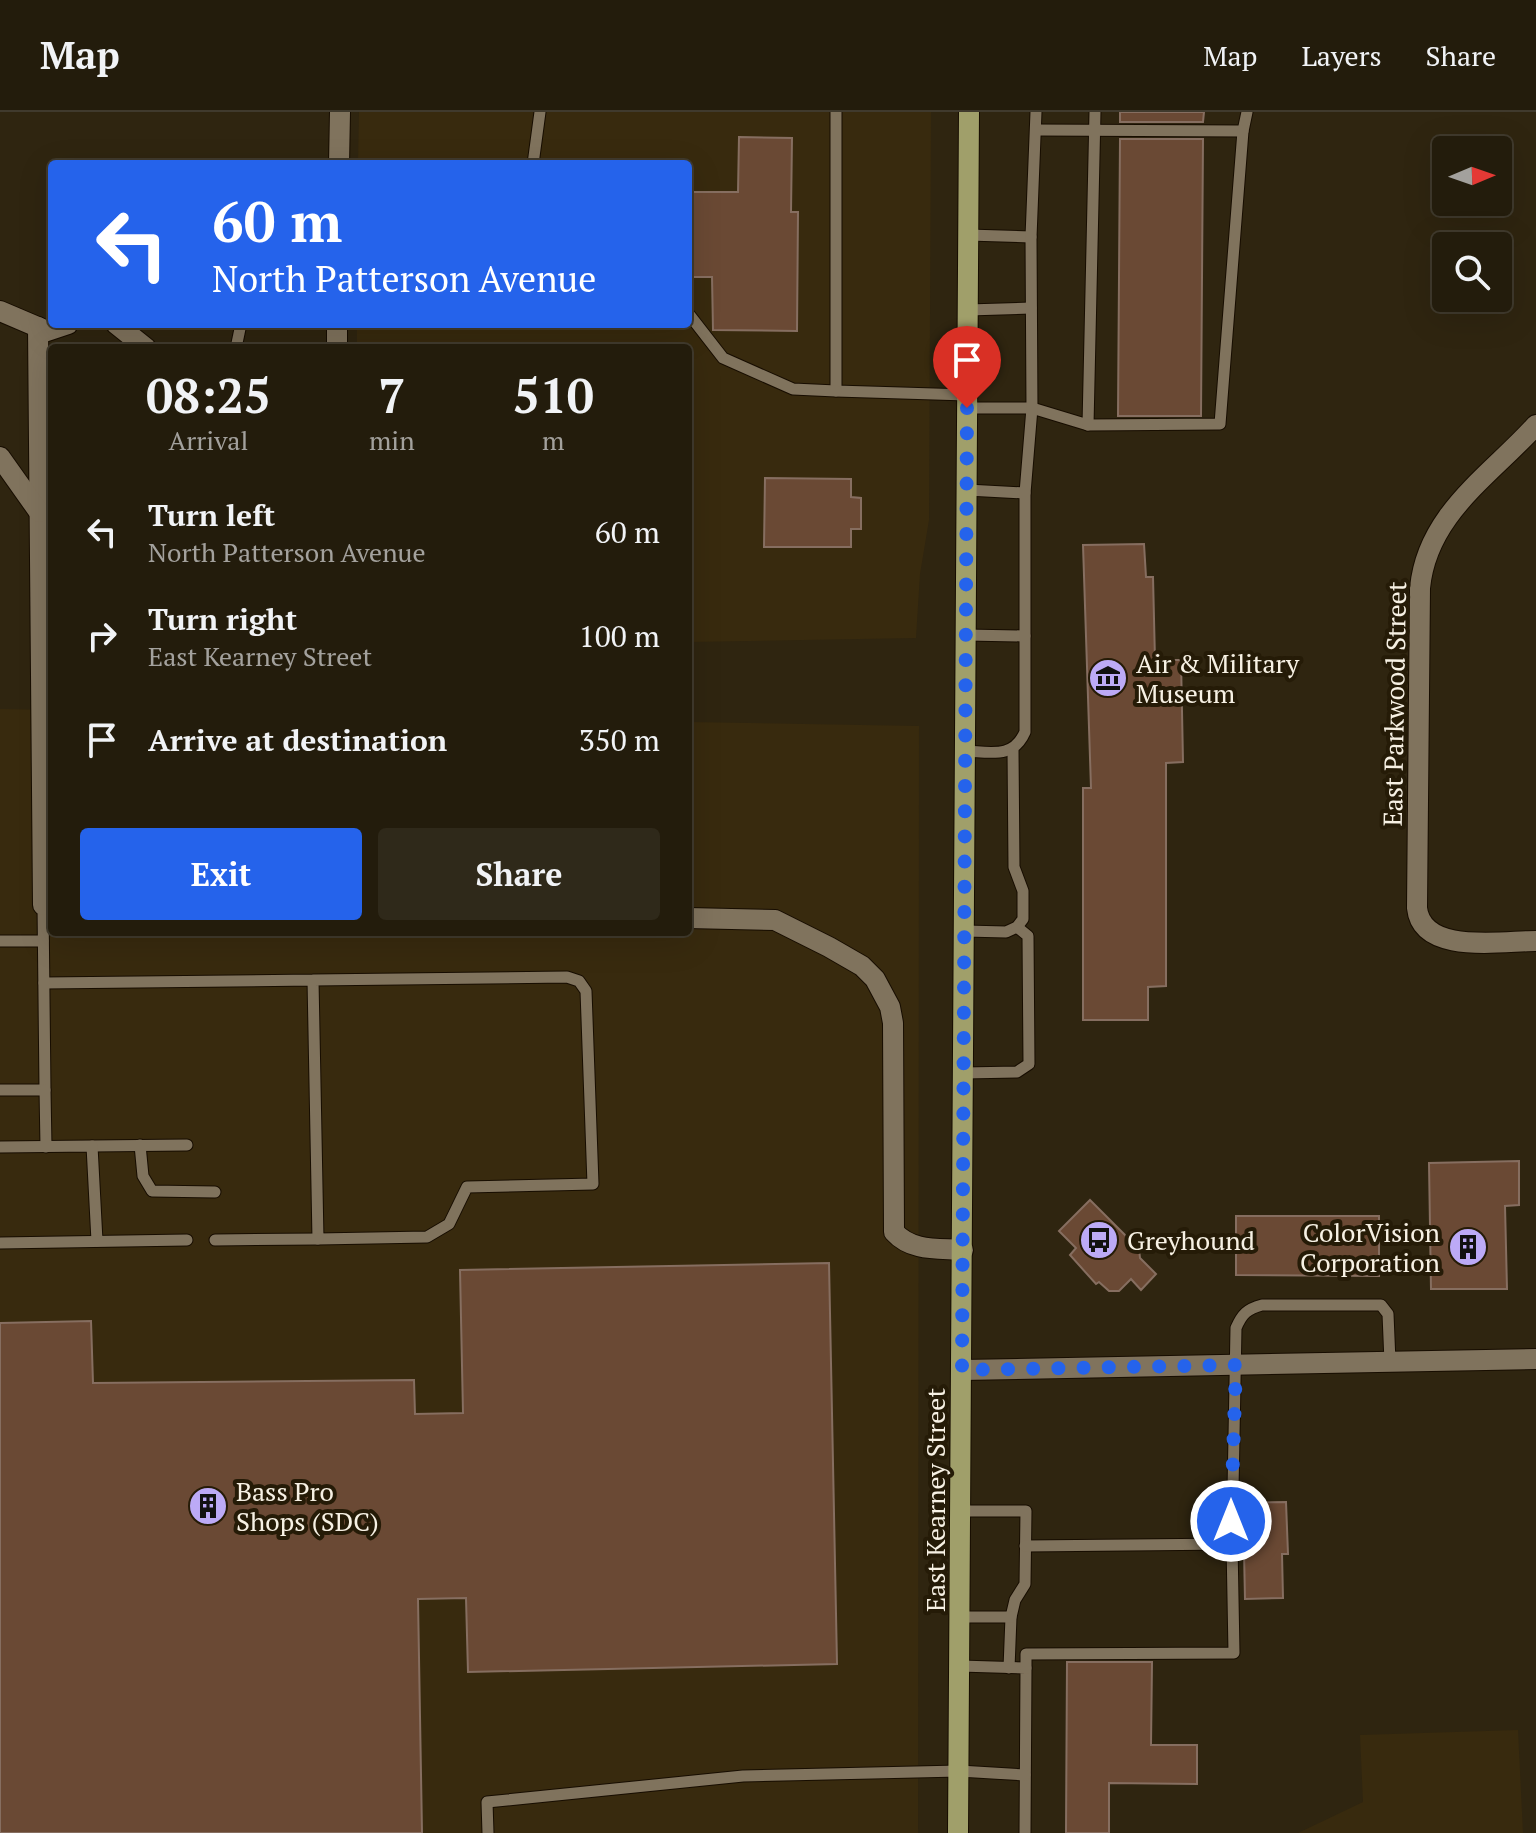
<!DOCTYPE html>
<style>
:root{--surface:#231c0c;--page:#2f291a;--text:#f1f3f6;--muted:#a3a19d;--line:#403a2d;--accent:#2563eb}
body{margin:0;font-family:"PT Serif",serif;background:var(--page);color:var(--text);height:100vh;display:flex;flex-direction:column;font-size:30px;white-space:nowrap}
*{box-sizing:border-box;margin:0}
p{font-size:26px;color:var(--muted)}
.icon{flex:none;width:44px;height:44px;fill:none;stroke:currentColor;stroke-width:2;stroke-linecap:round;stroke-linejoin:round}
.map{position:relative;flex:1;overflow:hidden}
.side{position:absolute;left:48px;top:232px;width:644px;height:592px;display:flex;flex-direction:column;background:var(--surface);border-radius:8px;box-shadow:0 8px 32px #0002,0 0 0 2px var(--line)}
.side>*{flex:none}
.hud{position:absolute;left:48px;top:48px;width:644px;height:168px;border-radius:8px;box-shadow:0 8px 32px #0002,0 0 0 2px var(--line);background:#2563eb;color:#fff;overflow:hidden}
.needle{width:52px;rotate:88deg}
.tools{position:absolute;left:1432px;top:24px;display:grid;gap:16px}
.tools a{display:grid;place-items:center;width:80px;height:80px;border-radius:8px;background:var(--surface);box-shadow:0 8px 32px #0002,0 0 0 2px var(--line);font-size:40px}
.pin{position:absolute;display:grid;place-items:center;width:68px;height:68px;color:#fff;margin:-82px -34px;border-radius:50% 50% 50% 0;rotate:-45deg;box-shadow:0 0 8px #0007}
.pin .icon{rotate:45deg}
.me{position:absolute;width:88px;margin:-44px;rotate:0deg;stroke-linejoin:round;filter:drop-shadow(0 0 6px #0008)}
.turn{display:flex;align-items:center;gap:28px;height:168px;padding:0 32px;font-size:36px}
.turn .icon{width:104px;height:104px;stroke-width:2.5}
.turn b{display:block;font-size:56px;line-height:68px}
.eta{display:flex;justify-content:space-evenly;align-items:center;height:136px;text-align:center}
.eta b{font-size:48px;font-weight:800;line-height:56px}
.button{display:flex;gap:16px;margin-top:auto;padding:16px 32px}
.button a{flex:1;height:92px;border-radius:8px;background:var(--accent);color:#fff;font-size:32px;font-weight:800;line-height:92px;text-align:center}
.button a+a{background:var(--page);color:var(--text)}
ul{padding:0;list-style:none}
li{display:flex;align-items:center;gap:24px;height:104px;padding:0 32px}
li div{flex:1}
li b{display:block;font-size:30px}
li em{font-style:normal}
header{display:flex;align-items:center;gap:48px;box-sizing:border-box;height:112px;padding:0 40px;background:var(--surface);border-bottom:2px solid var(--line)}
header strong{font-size:38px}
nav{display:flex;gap:44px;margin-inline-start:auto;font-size:28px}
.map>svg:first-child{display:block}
</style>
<header>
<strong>Map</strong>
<nav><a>Map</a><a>Layers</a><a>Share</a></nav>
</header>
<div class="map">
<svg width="1536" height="1721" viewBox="0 0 1536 1721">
<rect width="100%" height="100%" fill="#2f2510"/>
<g fill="#382a0e">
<path d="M359,0H931L929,408L920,462L916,526L688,530V236H357V212H688V52H358Z"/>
<path d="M0,597L52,598V820H688V610L919,614L918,1721H0Z"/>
<path d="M1518,1618L1523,1721H1298L1363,1690L1360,1623Z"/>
</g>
<g fill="#6a4934" stroke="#866e60" stroke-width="2">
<path d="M1120,0H1204L1203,10H1120Z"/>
<path d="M739,25L792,26L791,100H798L797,219L713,218L712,165H688V80H738Z"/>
<path d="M1120,27H1203L1201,304H1118Z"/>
<path d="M765,366L851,367V385L861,386V417H851V435H764Z"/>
<path d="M1144,432L1146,465H1153L1155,548H1181L1183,650L1166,651V874L1148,875V908H1083V676H1091L1083,433Z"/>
<path d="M1519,1049V1093L1505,1094L1507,1177H1431L1429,1051Z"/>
<path d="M1090,1088L1139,1137L1140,1146L1156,1162L1141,1178L1131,1167L1119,1179H1109L1099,1170L1096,1172L1070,1143L1076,1136L1059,1119Z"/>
<path d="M1236,1104H1379V1164L1236,1163Z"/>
<path d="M829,1151L837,1552L468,1560L466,1486L418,1487L422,1721H0V1211L91,1209L93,1271L414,1268L415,1302L463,1301L460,1158Z"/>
<path d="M1286,1390L1288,1442H1282L1283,1486L1245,1487L1243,1391Z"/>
<path d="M1067,1550H1152L1151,1633H1197V1672L1109,1671V1721H1066Z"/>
</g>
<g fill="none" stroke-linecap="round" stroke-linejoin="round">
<defs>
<g id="service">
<path d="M836,0V279L967,283"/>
<path d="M1036,18L1243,19L1247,0"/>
<path d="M533,52L540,0"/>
<path d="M968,123L1031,125"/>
<path d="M968,198L1031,196"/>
<path d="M688,201L723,246L793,277L836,279"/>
<path d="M236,236L241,212"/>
<path d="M967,296H1032L1088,313L1095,0"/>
<path d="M1088,313L1220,312L1243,19"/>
<path d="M967,378L1025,381"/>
<path d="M966,523L1025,524"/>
<path d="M965,639C991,640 1013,647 1025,620V381L1032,296L1031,125L1036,0"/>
<path d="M965,819L1006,820L1017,815L1023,807V779L1014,755L1013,638"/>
<path d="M0,829H43"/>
<path d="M44,871L313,868L318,1127L427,1125L449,1112L467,1075L593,1072L586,879L579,869L567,865L313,868"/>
<path d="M964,961L1017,960L1029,952L1028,824L1017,815"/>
<path d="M0,978H45L43,793"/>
<path d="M45,978L46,1035"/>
<path d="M140,1033L143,1064L152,1079L215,1080"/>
<path d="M92,1034L187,1033"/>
<path d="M0,1035L92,1034L97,1129"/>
<path d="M215,1128L318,1127"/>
<path d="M0,1131L187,1128"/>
<path d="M961,1399H1026L1025,1472L1015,1488L1011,1505L1009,1556"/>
<path d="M1025,1434L1232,1432L1236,1216C1242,1202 1247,1197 1262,1193H1381L1388,1202L1390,1250"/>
<path d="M960,1505H1011"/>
<path d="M960,1554L1026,1556L1025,1721"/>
<path d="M1026,1556V1542L1234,1541L1232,1432"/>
<path d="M488,1721L487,1690L743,1664L959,1659L1025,1663"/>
</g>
<g id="minor">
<path d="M339,52L340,0"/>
<path d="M0,199L47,219L68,212"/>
<path d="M116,212L146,236"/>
<path d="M38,215L43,793"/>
<path d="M337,236V212"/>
<path d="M1536,313C1490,364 1427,402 1420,476L1417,796C1422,843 1501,829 1536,829"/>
<path d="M0,345L39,400"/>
<path d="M688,806L775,808L829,835L862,854L875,867L890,895L893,911L894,1120C912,1140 939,1136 963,1138"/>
<path d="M962,1258L1536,1247"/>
</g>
<path id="primary" d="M958,1721L969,0"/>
</defs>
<use href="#service" stroke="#170d00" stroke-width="13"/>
<use href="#minor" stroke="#170d00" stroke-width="22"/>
<use href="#primary" stroke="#170d00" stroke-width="22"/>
<use href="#service" stroke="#80735d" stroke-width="11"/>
<use href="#minor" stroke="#80735d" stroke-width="20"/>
<use href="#primary" stroke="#a09f6a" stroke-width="20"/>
</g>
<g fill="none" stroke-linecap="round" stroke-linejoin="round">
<path stroke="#2563eb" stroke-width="14" stroke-dasharray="0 25.2" d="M967,296L962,1258L1236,1253L1231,1409"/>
</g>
<defs>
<symbol id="museum-disc" viewBox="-11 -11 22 22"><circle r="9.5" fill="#bcaaf6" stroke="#251b07"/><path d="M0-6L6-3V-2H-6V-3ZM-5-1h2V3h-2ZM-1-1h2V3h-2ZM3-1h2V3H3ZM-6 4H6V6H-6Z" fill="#111"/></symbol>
<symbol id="bus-disc" viewBox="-11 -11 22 22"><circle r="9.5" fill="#bcaaf6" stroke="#251b07"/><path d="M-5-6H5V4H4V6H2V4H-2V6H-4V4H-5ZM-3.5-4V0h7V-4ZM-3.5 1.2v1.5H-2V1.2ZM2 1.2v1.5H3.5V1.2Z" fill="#111"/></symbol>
<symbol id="building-disc" viewBox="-11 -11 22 22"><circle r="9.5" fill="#bcaaf6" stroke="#251b07"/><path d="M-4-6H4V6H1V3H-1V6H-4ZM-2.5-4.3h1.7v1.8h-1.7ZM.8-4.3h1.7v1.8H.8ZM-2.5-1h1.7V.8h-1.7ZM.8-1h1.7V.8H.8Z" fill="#111"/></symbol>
</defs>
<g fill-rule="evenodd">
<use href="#museum-disc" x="1086" y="544" width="44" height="44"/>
<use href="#bus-disc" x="1077" y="1106" width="44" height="44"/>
<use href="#building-disc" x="1446" y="1113" width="44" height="44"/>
<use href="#building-disc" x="186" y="1372" width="44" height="44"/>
</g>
<g text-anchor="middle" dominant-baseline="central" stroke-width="8" stroke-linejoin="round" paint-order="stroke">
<g font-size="26" fill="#f7f1e4" stroke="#251b07" text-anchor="start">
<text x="1136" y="551">Air &amp; Military<tspan x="1136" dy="30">Museum</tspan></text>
<text x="1440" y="1120" text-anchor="end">ColorVision<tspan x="1440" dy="30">Corporation</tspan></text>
<text x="1127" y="1128">Greyhound</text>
<text x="236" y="1379">Bass Pro<tspan x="236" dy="30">Shops (SDC)</tspan></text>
</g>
<g font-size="26" fill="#f7f1e4" stroke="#251b07">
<text transform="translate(1394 592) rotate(-89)">East Parkwood Street</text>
<text transform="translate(935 1388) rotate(-90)">East Kearney Street</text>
</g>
</g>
</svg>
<div class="tools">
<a><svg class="needle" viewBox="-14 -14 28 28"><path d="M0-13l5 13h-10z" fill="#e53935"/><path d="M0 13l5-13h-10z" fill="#a3a19d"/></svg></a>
<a><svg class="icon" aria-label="search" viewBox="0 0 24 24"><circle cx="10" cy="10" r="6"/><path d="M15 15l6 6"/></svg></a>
</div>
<div class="pin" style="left:967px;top:296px;background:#d93025"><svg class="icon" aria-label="arrive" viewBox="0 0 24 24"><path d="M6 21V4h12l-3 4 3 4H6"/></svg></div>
<svg class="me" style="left:1231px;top:1409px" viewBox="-20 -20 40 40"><circle r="17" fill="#2563eb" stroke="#fff" stroke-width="3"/><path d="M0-11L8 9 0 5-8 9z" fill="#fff"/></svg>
<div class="hud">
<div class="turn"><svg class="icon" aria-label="left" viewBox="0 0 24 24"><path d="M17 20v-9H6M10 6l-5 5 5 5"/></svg><div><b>60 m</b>North Patterson Avenue</div></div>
</div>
<section class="side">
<div class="eta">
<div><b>08:25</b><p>Arrival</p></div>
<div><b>7</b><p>min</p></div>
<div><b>510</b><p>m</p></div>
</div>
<ul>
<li><svg class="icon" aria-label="left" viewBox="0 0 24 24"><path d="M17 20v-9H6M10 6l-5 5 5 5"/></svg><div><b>Turn left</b><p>North Patterson Avenue</p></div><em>60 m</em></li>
<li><svg class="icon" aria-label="right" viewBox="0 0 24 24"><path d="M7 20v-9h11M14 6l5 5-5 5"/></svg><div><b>Turn right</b><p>East Kearney Street</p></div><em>100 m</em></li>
<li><svg class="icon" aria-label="arrive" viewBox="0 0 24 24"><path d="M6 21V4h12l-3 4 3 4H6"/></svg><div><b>Arrive at destination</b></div><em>350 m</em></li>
</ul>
<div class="button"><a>Exit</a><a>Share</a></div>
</section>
</div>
